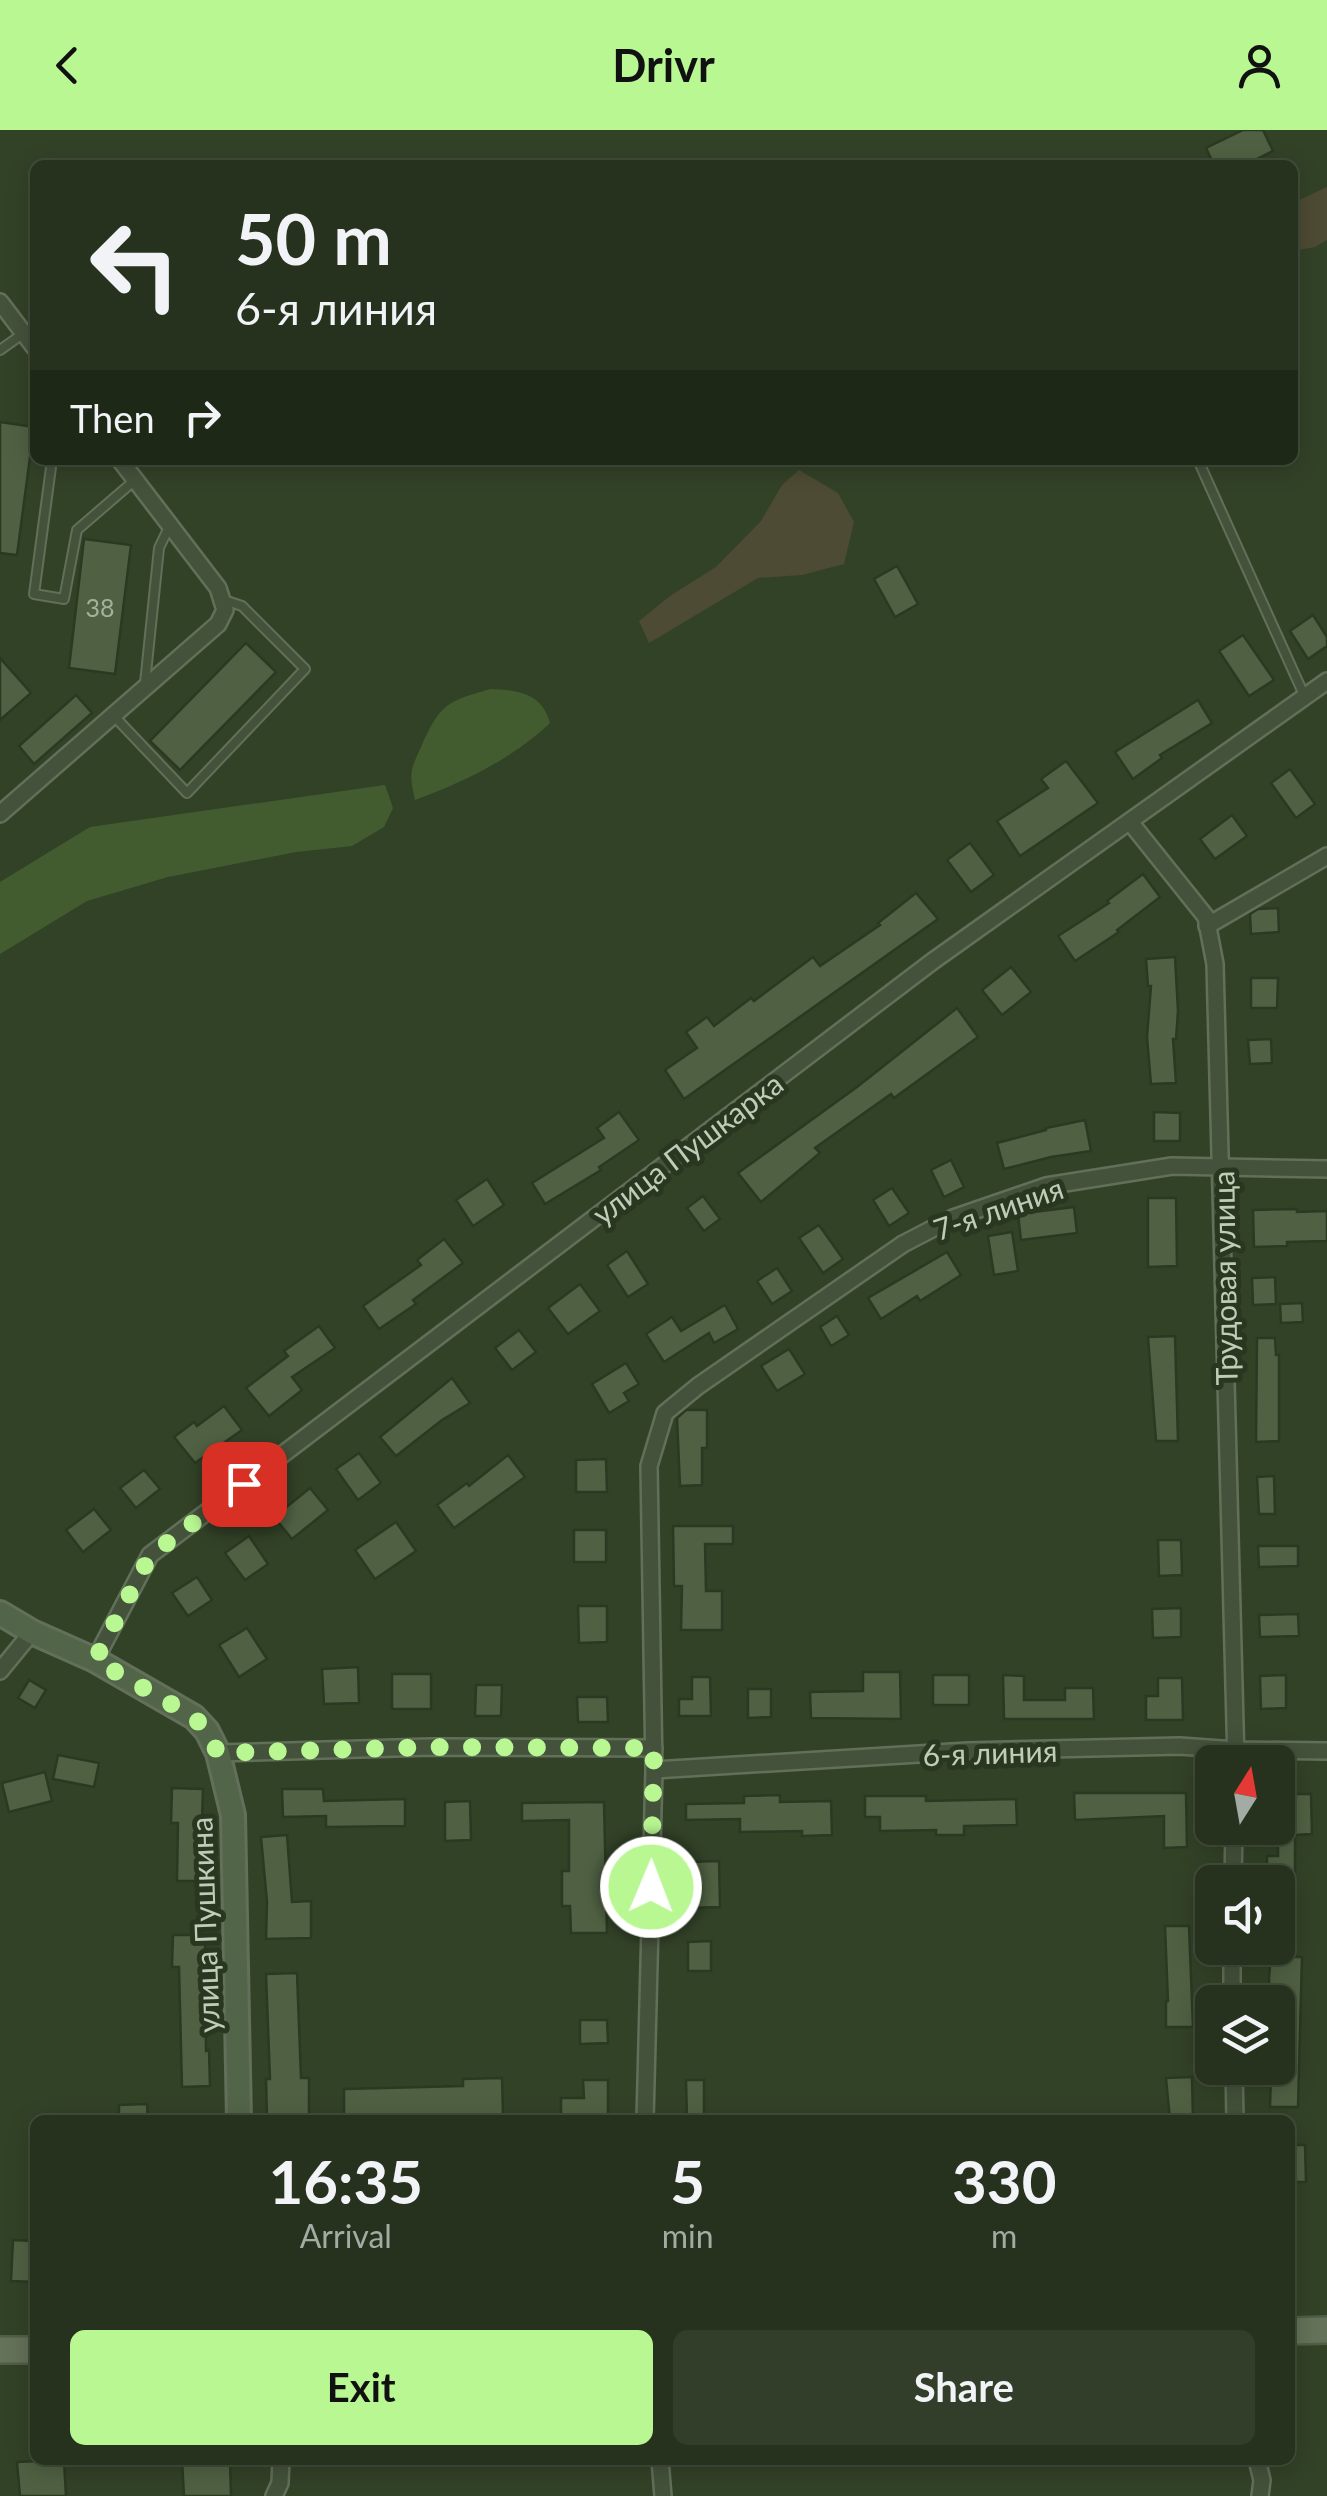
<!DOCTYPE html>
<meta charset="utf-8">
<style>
:root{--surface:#26321d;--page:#323e2a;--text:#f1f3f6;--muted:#a4aaa4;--line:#424d3b;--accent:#b8f792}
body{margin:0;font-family:Lato,sans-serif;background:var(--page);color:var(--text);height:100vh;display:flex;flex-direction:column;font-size:38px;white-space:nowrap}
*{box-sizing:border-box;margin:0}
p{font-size:32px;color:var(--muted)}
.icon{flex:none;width:55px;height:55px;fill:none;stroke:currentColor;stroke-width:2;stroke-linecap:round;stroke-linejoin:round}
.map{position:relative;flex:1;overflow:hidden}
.side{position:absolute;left:30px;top:1985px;width:1265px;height:350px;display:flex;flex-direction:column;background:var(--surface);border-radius:15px;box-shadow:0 5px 25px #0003,0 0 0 2px var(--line)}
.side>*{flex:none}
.guide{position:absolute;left:30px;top:30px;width:1268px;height:305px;border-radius:15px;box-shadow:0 5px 25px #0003,0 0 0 2px var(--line);background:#26321d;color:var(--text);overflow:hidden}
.needle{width:65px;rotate:11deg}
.fabs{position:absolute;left:1195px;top:1615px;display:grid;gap:20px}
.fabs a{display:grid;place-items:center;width:100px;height:100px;border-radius:15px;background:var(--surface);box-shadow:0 5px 25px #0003,0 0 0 2px var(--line);font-size:50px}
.pin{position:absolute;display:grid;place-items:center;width:85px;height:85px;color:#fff;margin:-42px;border-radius:20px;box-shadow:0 5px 15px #0006}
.me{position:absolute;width:110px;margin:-55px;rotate:1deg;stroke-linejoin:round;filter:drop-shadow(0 0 8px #0008)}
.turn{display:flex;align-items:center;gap:35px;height:210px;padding:0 40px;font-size:45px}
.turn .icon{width:130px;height:130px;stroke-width:2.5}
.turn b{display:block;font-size:70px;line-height:85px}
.then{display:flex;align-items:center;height:95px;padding:0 40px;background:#0003;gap:20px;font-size:38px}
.eta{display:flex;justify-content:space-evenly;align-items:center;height:170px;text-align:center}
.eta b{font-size:60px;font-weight:700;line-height:70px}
.cta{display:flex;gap:20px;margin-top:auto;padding:20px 40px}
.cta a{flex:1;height:115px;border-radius:15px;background:var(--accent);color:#111;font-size:40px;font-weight:700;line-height:115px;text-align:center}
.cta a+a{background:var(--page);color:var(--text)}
header{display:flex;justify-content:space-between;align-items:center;height:130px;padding:0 40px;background:var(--accent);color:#111;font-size:45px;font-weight:700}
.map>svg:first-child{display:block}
</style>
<header><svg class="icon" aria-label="back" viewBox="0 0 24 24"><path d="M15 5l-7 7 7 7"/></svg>Drivr<svg class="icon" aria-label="person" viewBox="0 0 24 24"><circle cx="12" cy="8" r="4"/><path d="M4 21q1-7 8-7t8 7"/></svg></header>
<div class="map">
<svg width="1327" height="2366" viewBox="0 0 1327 2366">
<rect width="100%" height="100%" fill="#324227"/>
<g fill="#4d4b33">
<path d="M1327,57V110L1315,117L1293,121V73Z"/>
<path d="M799,340L838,363L854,392L844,434L802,445L758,448L649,513L639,491L670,466L716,437L761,391L782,355Z"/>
</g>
<g fill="#425c30">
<path d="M491,559C518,560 542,563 550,593C512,629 464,652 415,670C409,643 410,641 421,617C440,575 446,571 491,559Z"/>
<path d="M385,655L393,678L384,697L352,716L296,722L168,747L87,771L0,824V752L90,697Z"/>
</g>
<g fill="#506143" stroke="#2b3922" stroke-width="2.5">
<path d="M1243,0H1263L1273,21L1245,35H1214L1206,18Z"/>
<path d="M0,292L34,297L17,425L0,423Z"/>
<path d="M84,409L131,415L115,544L69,538Z"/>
<path d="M897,436L918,474L895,487L874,449Z"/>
<path d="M1313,485L1327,507V516L1308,529L1290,501Z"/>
<path d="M1243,505L1274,550L1249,566L1219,521Z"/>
<path d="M246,513L276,542L180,640L150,611Z"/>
<path d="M0,528L31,563L0,590Z"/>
<path d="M76,565L92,583L34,634L19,616Z"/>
<path d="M1198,570L1212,593L1160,625L1162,628L1133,649L1115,622Z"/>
<path d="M1066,631L1098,673L1020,726L997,691L1048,658L1041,649Z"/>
<path d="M1290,639L1315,674L1296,688L1271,653Z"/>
<path d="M1232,685L1247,706L1215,729L1200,709Z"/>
<path d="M970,713L994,745L971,762L947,730Z"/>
<path d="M1143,744L1160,767L1117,800L1119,802L1075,831L1058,806L1109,773L1107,771Z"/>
<path d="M916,763L938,789L684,969L665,940L697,918L686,902L707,887L714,896L751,868L754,871L813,827L820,836L880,795L878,793Z"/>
<path d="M1278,778L1279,802L1251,804L1250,784L1258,779Z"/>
<path d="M1175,827L1178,881L1176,909H1173L1176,953L1151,954L1147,907L1151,856H1148L1146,829Z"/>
<path d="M1011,837L1031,862L1002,885L982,860Z"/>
<path d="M1251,848H1278L1277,878H1251Z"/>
<path d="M957,878L978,907L894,968L891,964L815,1018L820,1023L761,1072L738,1043L857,957Z"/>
<path d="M1271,909L1272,933L1250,934L1248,910Z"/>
<path d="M619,982L639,1010L599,1037L601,1040L545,1074L532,1053L604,1008L597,998Z"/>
<path d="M1154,982L1180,983V1011H1154Z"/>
<path d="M1085,990L1091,1021L1051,1027L1004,1039L997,1013L1046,1000V998Z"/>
<path d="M951,1030L964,1057L944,1067L931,1040Z"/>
<path d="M487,1049L504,1075L473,1096L456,1070Z"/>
<path d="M892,1058L909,1083L889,1096L873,1070Z"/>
<path d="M703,1066L720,1089L704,1101L687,1078Z"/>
<path d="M1148,1068H1176L1177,1136L1148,1137Z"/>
<path d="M1074,1077L1077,1103L1021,1110L1018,1084Z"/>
<path d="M1297,1079V1082L1327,1081V1111L1287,1112V1116L1254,1117L1253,1080Z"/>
<path d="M819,1095L843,1129L823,1143L799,1108Z"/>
<path d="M1012,1102L1018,1141L994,1145L988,1106Z"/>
<path d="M444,1109L463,1133L413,1170L416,1174L379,1199L363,1176L421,1135L417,1130Z"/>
<path d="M627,1121L648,1154L628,1167L607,1135Z"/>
<path d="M947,1122L961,1145L920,1171L917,1166L881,1189L868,1168Z"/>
<path d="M777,1138L792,1161L772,1174L757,1151Z"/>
<path d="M1275,1147L1276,1174L1253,1175L1252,1148Z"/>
<path d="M580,1154L600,1181L568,1204L548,1178Z"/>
<path d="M1302,1173L1303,1192L1281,1193L1280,1174Z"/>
<path d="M725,1175L738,1199L714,1213L709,1203L664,1232L646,1204L672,1187L681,1201Z"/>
<path d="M837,1186L849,1205L831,1216L820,1197Z"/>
<path d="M319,1196L335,1218L292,1247L302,1260L269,1286L246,1258L288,1226L284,1221Z"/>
<path d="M519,1200L536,1222L512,1240L495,1218Z"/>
<path d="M1175,1206L1178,1311H1156L1148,1207Z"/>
<path d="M1257,1208H1275L1276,1225H1279V1311L1256,1312Z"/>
<path d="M789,1219L805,1244L777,1261L761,1236Z"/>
<path d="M626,1233L639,1254L624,1263L629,1271L609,1283L592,1254Z"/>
<path d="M452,1248L470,1273L442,1290L396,1326L380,1307Z"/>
<path d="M224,1276L242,1300L195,1333L174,1307L194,1292L197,1296Z"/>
<path d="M686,1280H707V1318H702V1355L680,1356L677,1288Z"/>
<path d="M359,1323L381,1353L358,1370L336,1339Z"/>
<path d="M508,1325L525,1347L454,1398L437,1375L467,1353L469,1356Z"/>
<path d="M606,1329L607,1362H576V1330Z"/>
<path d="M144,1340L160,1359L136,1378L120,1358Z"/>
<path d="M1274,1346L1275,1384H1259L1257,1347Z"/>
<path d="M310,1358L328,1380L292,1409L274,1387Z"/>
<path d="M94,1379L111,1400L83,1422L66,1400Z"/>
<path d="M396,1392L416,1421L375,1449L355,1420Z"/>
<path d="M673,1396H733V1414H705L706,1461H722V1500H681L682,1456H674Z"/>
<rect x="574" y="1400" width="32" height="32"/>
<path d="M249,1406L268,1434L245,1450L225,1423Z"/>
<path d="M1158,1410H1181L1182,1445L1159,1446Z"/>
<path d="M1258,1416H1298V1436L1259,1437Z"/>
<path d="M197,1447L212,1470L188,1486L172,1463Z"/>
<path d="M578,1476H607V1512L579,1513Z"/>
<path d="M1181,1478V1507L1153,1508L1152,1479Z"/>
<path d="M1298,1484L1299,1506L1260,1507L1259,1485Z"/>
<path d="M247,1498L267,1529L239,1547L219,1515Z"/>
<path d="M358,1537L359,1573L324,1574L322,1539Z"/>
<path d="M863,1542H900L901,1589L811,1588L810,1562L863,1561Z"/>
<rect x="392" y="1544" width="39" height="35"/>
<rect x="933" y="1545" width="36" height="30"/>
<path d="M1003,1545L1024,1546V1570H1065V1558H1093L1094,1589H1004Z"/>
<path d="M1286,1545V1578L1261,1579L1260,1546Z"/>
<path d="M692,1547H710L711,1586H679V1569H692Z"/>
<path d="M1158,1548H1182L1183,1590H1146V1566H1158Z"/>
<path d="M29,1550L46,1560L35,1578L18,1568Z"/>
<path d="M476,1555H502L501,1586H475Z"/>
<path d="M748,1559H771V1587L748,1588Z"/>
<path d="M577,1567H607L608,1592H578Z"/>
<path d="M58,1625L99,1633L94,1657L53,1649Z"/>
<path d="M45,1642L52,1671L9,1682L2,1653Z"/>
<path d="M172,1658L203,1659L201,1721H206L205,1751H177L178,1693H171Z"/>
<path d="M282,1659H323L324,1671L405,1669V1696L326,1697V1686L283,1687Z"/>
<path d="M1074,1663H1186L1187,1717L1164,1718V1686L1075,1690Z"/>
<path d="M1278,1664H1311L1312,1704L1295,1705V1751H1267V1726H1278Z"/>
<path d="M780,1665V1672L831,1671L832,1705L802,1706V1701L740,1702V1689L686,1690V1674L744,1673V1666Z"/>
<path d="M865,1666H926V1671L1016,1669L1017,1695L964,1696V1705H936V1700L880,1701V1687H865Z"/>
<path d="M470,1671L471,1710L445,1711V1672Z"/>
<path d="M604,1672L607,1803H571L570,1776H562V1741H569V1690L522,1691V1673Z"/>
<path d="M287,1705L292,1772L311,1771V1808L266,1809L267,1772L261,1707Z"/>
<path d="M719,1731L720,1777L687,1778L686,1732Z"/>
<path d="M1165,1796H1189L1193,1897H1166V1871H1168Z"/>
<path d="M1278,1802H1294L1293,1827H1302L1298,1977H1270L1271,1944H1278V1872H1270L1269,1848L1271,1825L1278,1826Z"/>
<path d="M173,1805H205L206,1921L209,1920L210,1956L182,1957L179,1837H172Z"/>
<path d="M711,1811V1841H688V1812Z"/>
<path d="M297,1843L301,1948H309V1987L267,1988L266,1949H270L266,1844Z"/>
<path d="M580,1890H607L608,1913L580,1914Z"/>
<path d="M1192,1947L1193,1990H1170L1166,1948Z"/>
<path d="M502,1948L503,1985H344V1959L463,1956V1949Z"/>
<path d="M583,1950H608V1988L561,1986V1968H584Z"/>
<path d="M686,1950H704V1990H687Z"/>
<path d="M147,1974L148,1990H119V1975Z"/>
<path d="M1290,2015H1305L1306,2052H1290Z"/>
<path d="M13,2110L35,2111V2152L11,2151Z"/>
<path d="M64,2330L66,2366H20L17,2332Z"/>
<path d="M182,2330H230L231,2366H184Z"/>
</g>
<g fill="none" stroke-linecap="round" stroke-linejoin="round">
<defs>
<g id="lane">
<path d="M0,220L24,203"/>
<path d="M52,330L34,464L64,469L77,400L135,350"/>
<path d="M1198,330L1304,565"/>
<path d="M145,553L159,418L170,395"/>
<path d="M113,585L187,663L305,539L242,476L224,470"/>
</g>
<g id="street">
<path d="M0,172L35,218"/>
<path d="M0,684L218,494L225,480L218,458L120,330"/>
<path d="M1130,692L1206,787L1215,834L1236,1632"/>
<path d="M1207,796L1327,726"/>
<path d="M95,1530L150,1425L933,831L1327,551"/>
<path d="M0,1541L32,1502"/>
<path d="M218,1623L431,1617L654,1618"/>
<path d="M654,1640L968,1621L1180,1616L1236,1620L1327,1621"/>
<path d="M1233,1752L1234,1698"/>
<path d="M1232,1818V1872"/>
<path d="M1234,1938L1235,1990"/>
<path d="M645,1990L654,1640L649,1336L665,1283L698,1256L903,1114L953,1088L1046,1056L1172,1036L1327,1039"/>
<path d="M660,2330L663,2366"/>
<path d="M1257,2330L1262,2350L1260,2366"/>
<path d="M274,2366L280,2353L281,2330"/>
</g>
<path id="secondary" d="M0,1483L32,1502L95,1530L194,1587L207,1601L218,1623L233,1685L239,1990"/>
<g id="primary">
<path d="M1290,2201L1327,2200"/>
<path d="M0,2220H35"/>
</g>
</defs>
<use href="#lane" stroke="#626f59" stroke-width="12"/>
<use href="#street" stroke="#626f59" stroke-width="20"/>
<use href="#secondary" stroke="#626f59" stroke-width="28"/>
<use href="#primary" stroke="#505e48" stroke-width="30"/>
<use href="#lane" stroke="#44523b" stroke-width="8"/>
<use href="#street" stroke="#44523b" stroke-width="15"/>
<use href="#secondary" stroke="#536549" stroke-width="22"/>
<use href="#primary" stroke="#637259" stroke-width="25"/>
</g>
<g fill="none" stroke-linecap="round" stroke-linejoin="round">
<path stroke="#b8f792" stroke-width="18" stroke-dasharray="0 32.4" d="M244,1354L150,1426L95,1530L194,1587L207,1602L218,1623L431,1617L654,1618L651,1757"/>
</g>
<g text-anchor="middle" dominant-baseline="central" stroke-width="10" stroke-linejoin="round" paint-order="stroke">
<g font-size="25" fill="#a3b19b">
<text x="100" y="477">38</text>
</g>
<g font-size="30" fill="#bfccb8" stroke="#293720">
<text transform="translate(687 1018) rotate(-37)">улица Пушкарка</text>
<text transform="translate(998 1078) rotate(-19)">7-я линия</text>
<text transform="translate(1224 1148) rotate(-91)">Трудовая улица</text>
<text transform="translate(990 1622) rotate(-2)">6-я линия</text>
<text transform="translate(204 1795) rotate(-92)">улица Пушкина</text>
</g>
</g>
</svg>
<div class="fabs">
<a><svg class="needle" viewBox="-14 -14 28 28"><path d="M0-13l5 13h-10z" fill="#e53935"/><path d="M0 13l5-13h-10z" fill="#a4aaa4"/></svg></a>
<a><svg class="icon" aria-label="sound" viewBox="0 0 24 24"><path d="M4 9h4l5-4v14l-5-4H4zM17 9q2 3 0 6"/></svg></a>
<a><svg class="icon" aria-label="layers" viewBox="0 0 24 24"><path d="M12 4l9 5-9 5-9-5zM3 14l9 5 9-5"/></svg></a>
</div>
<div class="pin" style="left:244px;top:1354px;background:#d93025"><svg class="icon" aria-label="arrive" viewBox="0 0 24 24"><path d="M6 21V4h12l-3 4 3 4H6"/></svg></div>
<svg class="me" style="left:651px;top:1757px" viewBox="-20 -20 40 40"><circle r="17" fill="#b8f792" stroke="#fff" stroke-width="3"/><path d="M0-11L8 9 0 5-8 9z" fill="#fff"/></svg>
<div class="guide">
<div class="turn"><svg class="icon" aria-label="left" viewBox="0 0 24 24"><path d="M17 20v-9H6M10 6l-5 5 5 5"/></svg><div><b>50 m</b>6-я линия</div></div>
<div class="then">Then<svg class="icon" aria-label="right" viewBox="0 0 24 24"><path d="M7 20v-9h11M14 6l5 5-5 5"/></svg></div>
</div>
<section class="side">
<div class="eta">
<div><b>16:35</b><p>Arrival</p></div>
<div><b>5</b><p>min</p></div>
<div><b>330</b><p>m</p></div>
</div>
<div class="cta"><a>Exit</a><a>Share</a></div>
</section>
</div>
